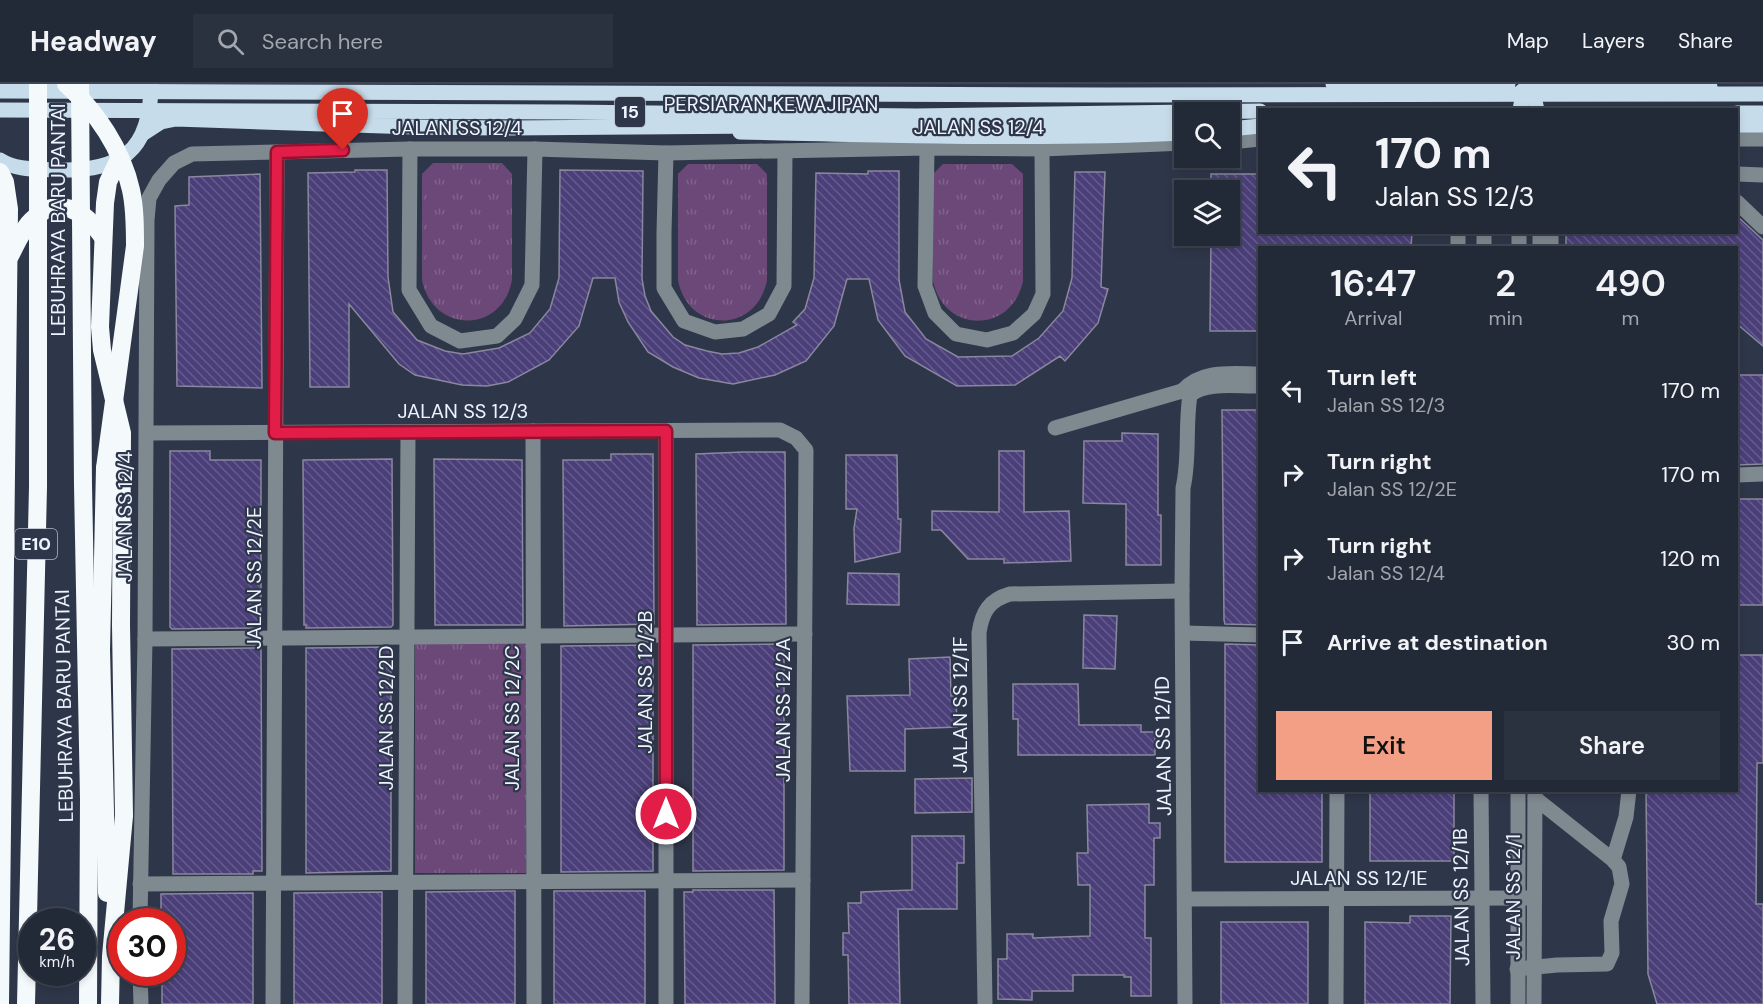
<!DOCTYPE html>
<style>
:root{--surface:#222937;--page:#2a313f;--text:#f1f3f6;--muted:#a2a6ad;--line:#3f4552;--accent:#f39f85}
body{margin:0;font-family:"DM Sans",sans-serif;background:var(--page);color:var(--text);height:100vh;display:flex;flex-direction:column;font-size:22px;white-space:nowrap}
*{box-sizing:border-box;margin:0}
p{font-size:20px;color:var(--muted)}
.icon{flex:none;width:33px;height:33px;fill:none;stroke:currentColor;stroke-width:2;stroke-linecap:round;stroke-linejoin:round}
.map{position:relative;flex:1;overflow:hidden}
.details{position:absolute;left:1258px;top:162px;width:480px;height:546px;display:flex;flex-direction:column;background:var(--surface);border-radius:0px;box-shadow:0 3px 9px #0003,0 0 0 2px var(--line)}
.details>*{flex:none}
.banner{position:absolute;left:1258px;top:24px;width:480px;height:126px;border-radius:0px;box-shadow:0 3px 9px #0003,0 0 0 2px var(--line);background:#222937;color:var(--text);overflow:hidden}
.tools{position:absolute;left:1174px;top:18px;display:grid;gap:12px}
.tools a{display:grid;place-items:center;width:66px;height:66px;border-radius:0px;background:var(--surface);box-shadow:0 3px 9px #0003,0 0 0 2px var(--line);font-size:30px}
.speed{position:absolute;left:18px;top:824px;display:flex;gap:12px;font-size:30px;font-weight:700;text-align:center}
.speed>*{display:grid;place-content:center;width:78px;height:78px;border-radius:50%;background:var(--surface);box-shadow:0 3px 9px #0003,0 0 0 2px var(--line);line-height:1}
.speed small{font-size:15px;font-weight:400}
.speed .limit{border:9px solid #d22;background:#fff;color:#111}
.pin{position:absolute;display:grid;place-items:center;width:51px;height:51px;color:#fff;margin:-62px -26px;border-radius:50% 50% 50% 0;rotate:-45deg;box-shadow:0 0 6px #0007}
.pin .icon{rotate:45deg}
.me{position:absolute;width:66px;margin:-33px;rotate:0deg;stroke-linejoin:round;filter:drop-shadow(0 0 4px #0008)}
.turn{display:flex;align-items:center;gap:21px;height:126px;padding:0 18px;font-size:27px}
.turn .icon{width:78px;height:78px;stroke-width:2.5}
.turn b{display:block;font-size:42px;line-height:51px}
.eta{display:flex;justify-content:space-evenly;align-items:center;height:102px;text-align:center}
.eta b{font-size:36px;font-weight:600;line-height:42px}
.action{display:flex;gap:12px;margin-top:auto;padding:12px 18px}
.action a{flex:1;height:69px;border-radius:0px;background:var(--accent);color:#111;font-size:24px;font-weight:600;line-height:69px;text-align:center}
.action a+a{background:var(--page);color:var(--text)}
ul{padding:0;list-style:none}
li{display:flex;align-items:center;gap:18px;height:84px;padding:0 18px}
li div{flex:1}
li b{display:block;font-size:22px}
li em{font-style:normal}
header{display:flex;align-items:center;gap:36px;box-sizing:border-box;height:84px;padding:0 30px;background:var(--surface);border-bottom:2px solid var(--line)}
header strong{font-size:28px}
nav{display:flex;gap:33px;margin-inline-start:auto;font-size:21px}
.search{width:420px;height:54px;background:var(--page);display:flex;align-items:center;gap:15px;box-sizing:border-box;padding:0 21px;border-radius:0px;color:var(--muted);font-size:22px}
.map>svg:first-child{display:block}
</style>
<header>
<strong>Headway</strong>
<div class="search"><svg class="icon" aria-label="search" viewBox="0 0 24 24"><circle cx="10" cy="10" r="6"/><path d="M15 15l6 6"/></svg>Search here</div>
<nav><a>Map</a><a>Layers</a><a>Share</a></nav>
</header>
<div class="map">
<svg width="1763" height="920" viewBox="0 0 1763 920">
<defs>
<pattern id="grass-tufts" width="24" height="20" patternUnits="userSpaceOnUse" patternTransform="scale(1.5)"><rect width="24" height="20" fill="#6b4877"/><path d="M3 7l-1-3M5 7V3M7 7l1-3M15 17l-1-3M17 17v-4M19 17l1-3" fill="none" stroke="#80638b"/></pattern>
<pattern id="building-back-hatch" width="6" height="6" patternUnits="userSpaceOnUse" patternTransform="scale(1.5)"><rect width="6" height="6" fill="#4b3f79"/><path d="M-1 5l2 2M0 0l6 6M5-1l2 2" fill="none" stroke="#655b8d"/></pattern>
</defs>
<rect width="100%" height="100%" fill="#2e3749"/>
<g fill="url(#grass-tufts)">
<path d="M433,79H502L512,90V196C502,250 433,250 422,196V90Z"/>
<path d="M688,80H757L767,90V196C757,250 688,250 678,196V90Z"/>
<path d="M943,80H1012L1023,90V197C1012,250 944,250 933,197V90Z"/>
<rect x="415" y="559" width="111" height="230"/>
</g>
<g fill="url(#building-back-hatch)" stroke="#8a879e" stroke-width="1.5">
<path d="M355,86H387L388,193L393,228L417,256L445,267L463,270L499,264L530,249L550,225L559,194L560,86L643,87L642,195L645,212L651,227L673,253L685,261L707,267L722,270L739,269L758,263L797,241L793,238L805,225L814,194L816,89L868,90V87H899V196L905,228L926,255L958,273L1012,272L1039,254L1063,227L1072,194L1075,88H1105L1101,203L1108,205L1098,239L1065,277L1060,272L1015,301L957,302L905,272L878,236L869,195H847L834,242L806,277L775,291L733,300L699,294L673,283L648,268L628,238L619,218L615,194H593L579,242L549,276L508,298L487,302L462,301L415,291L399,280L349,220V303H310L308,89L355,88Z"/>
<path d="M260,90L262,304L177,302L175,122L189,121V93Z"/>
<path d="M1211,90H1260V148H1412L1411,164H1260V247H1210L1211,152H1230V106H1211Z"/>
<path d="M1737,132L1763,156V262L1737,240V164H1566V148H1737Z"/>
<path d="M1737,291H1763V380L1737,381Z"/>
<path d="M1222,326H1259L1260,541L1225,540L1224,536Z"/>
<path d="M1122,349L1158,350V431H1161V481H1126V420L1083,419L1084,357H1122Z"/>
<path d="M170,367H210V376H261V544L172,545L170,543Z"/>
<path d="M999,367H1024V428L1069,427L1071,477L1004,479V475H968L941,446H932V427L999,428Z"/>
<path d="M743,368H785L786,540L697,541L696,370Z"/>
<path d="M611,370H653L654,540L564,542L563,376H611Z"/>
<path d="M846,371H897L898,435H901L900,468L855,478L854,444L857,425H846Z"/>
<path d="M392,375L393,541L391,543L306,544V541H304L303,376Z"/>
<path d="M434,375L522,376L523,541H435Z"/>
<rect x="1737" y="415" width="26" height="106"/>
<path d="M848,489L899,490V521L847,520Z"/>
<path d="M1084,531L1117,532L1115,585L1083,584Z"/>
<path d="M784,560V786L693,787V561Z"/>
<path d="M1225,560L1260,561V706H1322V778H1225Z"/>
<path d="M653,561V787L561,788V562Z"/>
<path d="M391,563V787L306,789V564Z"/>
<path d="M261,564L262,787H253V790H173L172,565Z"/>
<path d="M1737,571H1763V679H1757L1756,820H1763V920H1657L1648,890L1646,706H1737Z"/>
<path d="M950,573L951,612H956L957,643L905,645V687H850L847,612L910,611L909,575Z"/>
<path d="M1013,600H1078L1079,641H1141V648H1155V671H1018V635H1013Z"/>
<path d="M972,694V728L915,729V695Z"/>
<rect x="1370" y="706" width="84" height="71"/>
<path d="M1149,720V739H1160V754H1154V801H1145V854H1151V912H1131V893H1124V891H1073V907H1032V916L998,915V875H1007V850H1033V854L1090,852V801H1078L1077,769H1088L1087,721Z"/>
<path d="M912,752H964V779H957V825H898L900,920H849L848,871H843V849H849L848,819H861V808L912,806Z"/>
<path d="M693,806H774L775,920H685L684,808H693Z"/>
<path d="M515,807V920H426V808Z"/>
<rect x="554" y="807" width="91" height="113"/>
<path d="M382,808V920H294V809Z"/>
<path d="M253,809V920H162V888H172V837H161V810Z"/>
<path d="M1410,832H1451L1450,920H1365V838L1410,839Z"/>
<rect x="1221" y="838" width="87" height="82"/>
</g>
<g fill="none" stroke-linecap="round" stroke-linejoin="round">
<g stroke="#7f8990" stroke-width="15">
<path d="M1737,55H1763"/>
<path d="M1230,58L1260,55"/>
<path d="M927,64L925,202L935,229L956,250L987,256L1013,249L1034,230L1043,210L1042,65"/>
<path d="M410,65L409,206L431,242L460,257L497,252L515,235L532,201L535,65"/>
<path d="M666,69L664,149V204L684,237L715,248L743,245L769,230L784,202L785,67"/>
<path d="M1737,90L1763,91"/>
<path d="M1737,118L1763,143"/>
<path d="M1458,148V164"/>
<path d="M1519,148V164"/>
<path d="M1540,148V164"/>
<path d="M1484,164V148"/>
<path d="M1551,164V148"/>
<path d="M1182,307C1202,285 1232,290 1260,290"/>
<path d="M1190,311C1207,297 1239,303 1260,302"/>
<path d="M1055,344L1182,307L1190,311"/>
<path d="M533,347L534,920"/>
<path d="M666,347V920"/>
<path d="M147,349L780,346L796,354L806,366L802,920"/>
<path d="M1737,391L1763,390"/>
<path d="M1183,549L1260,551"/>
<path d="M145,555L805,550"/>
<path d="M1481,706L1483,920"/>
<path d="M1518,706V920"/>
<path d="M1613,776L1626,733L1629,706"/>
<path d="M140,800L803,796"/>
<path d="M1186,815L1533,814"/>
<path d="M140,837L145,555L147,136L149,114L159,96L174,79L192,70L410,65H535L666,69L927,64L1042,65L1185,59"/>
<path d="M1517,885L1557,881L1607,880L1612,869L1611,837L1622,800L1619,783L1613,776L1535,714"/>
<path d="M140,888L141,920"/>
<path d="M273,920L277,68"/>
<path d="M405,920L408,348"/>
<path d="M985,920L979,549C982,528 989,516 1010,510L1182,507"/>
<path d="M1185,920L1182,507L1183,404C1190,373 1185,342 1190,311"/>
<path d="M1336,920L1337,706"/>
<path d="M1534,920L1535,706"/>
</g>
<g stroke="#c7dcea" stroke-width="15">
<path d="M1333,0L1369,6"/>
<path d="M1360,0H1508"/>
<path d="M1545,0L1710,3"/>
<path d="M1522,7L1533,9L1537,26"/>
<path d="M1520,26L1523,10L1532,4"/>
<path d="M1737,29H1763"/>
<path d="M1737,41H1763"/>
<path d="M1230,45L1260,42"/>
<path d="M144,49L161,38L176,35L414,43L497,44L1185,39"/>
<path d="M0,76C15,86 37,85 54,86C120,88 151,69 151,0"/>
</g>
<g stroke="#f4f9fc" stroke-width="18">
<path d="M0,88L5,98L9,125L0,920"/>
<path d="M10,172C16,161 22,145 32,136C58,110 85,127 102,152"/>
<path d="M105,384L101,566L107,809"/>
<path d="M88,920L89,715"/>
<path d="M110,920L111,872L124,732L121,541L122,349L102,266L100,243L105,119L108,98L118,77"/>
</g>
<g stroke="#c7dcea" stroke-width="15">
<path d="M0,7L1106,11L1763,10"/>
<path d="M0,26L567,28L916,32L1260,27"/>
<path d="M740,48C889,51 1037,56 1185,49"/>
</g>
<g stroke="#f4f9fc" stroke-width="18">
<path d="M66,0C96,27 122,65 131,106C135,124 135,143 135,162L105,384"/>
<path d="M80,0L83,401L89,715"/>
<path d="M26,920L38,403V0"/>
</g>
</g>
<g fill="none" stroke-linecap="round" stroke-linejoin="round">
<defs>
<path id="route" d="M343,66L277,68L275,349L666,347V730"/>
</defs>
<use href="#route" stroke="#92132f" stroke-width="15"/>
<use href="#route" stroke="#e11d48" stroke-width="10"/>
</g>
<g text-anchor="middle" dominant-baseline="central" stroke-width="4.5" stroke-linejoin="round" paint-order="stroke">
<g fill="#2e3749" stroke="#b4bbc8" stroke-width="1.5">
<rect x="615" y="13" width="30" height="30" rx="4.5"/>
<rect x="15" y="445" width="42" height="30" rx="4.5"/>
</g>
<g font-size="18" font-weight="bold" fill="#edf3ff">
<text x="630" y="28">15</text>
<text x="36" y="460">E10</text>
</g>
<g font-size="20" fill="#edf3ff" stroke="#2e3749">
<text x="771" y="20">PERSIARAN KEWAJIPAN</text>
<text x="979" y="43">JALAN SS 12/4</text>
<text x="457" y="44">JALAN SS 12/4</text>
<text transform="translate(58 136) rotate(-90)">LEBUHRAYA BARU PANTAI</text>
<text x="463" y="327">JALAN SS 12/3</text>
<text transform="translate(125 433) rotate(-90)">JALAN SS 12/4</text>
<text transform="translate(254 494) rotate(-90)">JALAN SS 12/2E</text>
<text transform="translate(645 598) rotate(-90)">JALAN SS 12/2B</text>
<text transform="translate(960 621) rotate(-90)">JALAN SS 12/1F</text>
<text transform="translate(64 622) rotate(-91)">LEBUHRAYA BARU PANTAI</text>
<text transform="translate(783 626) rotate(-90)">JALAN SS 12/2A</text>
<text transform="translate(386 634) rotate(-90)">JALAN SS 12/2D</text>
<text transform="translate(512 634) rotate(-90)">JALAN SS 12/2C</text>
<text transform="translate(1163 662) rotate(-91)">JALAN SS 12/1D</text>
<text x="1359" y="794">JALAN SS 12/1E</text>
<text transform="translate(1461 813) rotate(-91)">JALAN SS 12/1B</text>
<text transform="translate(1513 813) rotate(-90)">JALAN SS 12/1</text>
</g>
</g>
</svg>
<div class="tools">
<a><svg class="icon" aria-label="search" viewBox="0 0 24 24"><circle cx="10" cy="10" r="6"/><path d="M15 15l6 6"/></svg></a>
<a><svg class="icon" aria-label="layers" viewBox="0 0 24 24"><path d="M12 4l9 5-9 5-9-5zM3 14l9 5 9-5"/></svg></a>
</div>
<div class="speed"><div>26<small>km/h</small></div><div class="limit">30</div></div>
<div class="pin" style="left:343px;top:66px;background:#d93025"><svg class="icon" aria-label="arrive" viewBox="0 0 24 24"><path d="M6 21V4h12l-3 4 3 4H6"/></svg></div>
<svg class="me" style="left:666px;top:730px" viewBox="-20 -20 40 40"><circle r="17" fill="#e11d48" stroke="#fff" stroke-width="3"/><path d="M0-11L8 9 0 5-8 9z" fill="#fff"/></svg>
<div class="banner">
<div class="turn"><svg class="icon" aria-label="left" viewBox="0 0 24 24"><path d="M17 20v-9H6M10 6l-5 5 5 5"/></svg><div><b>170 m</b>Jalan SS 12/3</div></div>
</div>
<section class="details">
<div class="eta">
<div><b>16:47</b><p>Arrival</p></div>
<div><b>2</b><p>min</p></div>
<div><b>490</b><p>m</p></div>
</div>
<ul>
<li><svg class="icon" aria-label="left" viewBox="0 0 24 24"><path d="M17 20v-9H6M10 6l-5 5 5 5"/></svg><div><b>Turn left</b><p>Jalan SS 12/3</p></div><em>170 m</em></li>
<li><svg class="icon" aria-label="right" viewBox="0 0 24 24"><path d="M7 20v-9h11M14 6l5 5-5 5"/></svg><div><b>Turn right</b><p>Jalan SS 12/2E</p></div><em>170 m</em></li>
<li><svg class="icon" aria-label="right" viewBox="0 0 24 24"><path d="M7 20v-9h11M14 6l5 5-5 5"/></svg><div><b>Turn right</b><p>Jalan SS 12/4</p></div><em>120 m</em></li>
<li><svg class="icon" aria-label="arrive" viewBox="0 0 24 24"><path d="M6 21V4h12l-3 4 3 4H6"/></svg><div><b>Arrive at destination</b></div><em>30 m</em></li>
</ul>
<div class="action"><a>Exit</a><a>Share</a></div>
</section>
</div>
